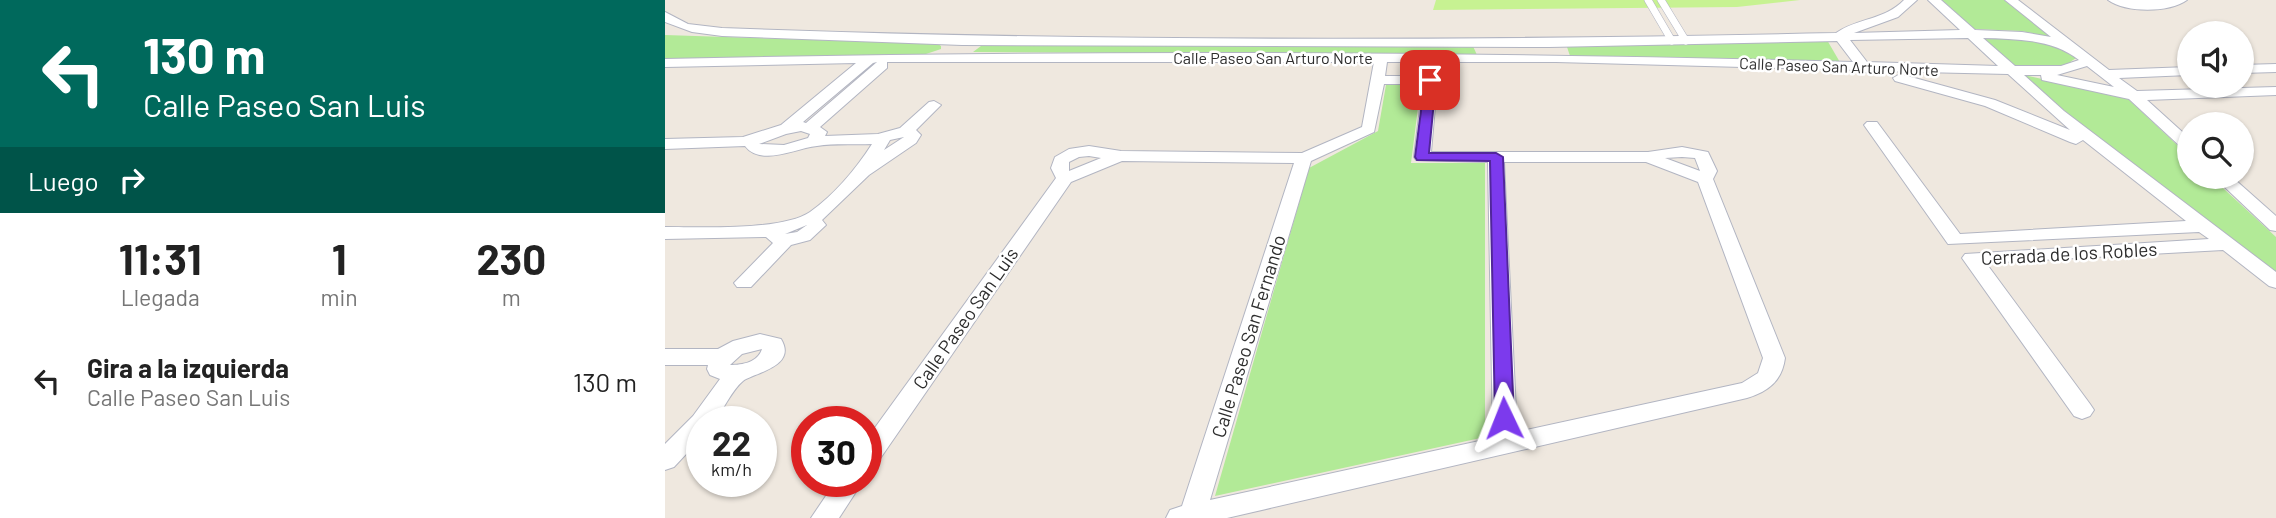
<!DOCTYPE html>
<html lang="es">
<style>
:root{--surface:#fff;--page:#f6f6f6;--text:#222;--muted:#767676}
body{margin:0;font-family:Barlow,sans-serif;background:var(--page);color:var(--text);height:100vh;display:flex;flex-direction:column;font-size:26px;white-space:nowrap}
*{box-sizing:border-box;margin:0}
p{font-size:23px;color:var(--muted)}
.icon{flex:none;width:38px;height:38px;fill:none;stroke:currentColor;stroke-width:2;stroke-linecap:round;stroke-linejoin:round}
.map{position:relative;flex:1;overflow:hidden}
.panel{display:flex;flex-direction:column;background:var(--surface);width:665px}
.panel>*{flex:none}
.top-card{background:#00695c;color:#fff;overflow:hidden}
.tools{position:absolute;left:1512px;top:21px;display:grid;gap:14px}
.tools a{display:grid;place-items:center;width:77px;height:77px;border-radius:50%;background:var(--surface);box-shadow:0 2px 5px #0004;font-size:35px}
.speed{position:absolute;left:21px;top:406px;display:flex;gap:14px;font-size:35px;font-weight:700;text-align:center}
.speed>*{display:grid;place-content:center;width:91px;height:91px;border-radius:50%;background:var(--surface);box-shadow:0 2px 5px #0004;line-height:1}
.speed small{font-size:18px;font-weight:400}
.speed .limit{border:10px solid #d22;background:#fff;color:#111}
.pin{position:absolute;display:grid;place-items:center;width:60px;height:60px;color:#fff;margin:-30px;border-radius:14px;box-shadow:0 4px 10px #0006}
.me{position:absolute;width:77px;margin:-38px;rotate:358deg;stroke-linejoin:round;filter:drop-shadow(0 0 5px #0008)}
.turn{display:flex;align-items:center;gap:24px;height:147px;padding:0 28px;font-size:32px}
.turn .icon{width:91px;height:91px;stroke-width:2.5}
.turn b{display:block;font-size:49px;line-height:60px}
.then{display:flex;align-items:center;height:66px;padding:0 28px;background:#0003;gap:14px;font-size:26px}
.eta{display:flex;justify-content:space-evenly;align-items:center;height:119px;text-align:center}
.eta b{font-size:42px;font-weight:700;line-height:49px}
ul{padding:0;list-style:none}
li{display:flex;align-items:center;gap:21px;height:98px;padding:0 28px}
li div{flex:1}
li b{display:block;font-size:26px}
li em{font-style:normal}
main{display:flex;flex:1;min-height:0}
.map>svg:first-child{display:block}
</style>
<main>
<section class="panel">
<div class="top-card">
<div class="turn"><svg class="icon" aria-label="left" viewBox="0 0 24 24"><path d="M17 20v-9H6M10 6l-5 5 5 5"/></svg><div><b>130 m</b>Calle Paseo San Luis</div></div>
<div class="then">Luego<svg class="icon" aria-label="right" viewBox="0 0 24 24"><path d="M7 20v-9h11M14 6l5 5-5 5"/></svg></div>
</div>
<div class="eta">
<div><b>11:31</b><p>Llegada</p></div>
<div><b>1</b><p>min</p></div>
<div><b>230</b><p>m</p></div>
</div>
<ul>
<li><svg class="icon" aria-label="left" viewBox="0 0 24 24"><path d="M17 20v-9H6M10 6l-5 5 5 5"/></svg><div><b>Gira a la izquierda</b><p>Calle Paseo San Luis</p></div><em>130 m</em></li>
</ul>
</section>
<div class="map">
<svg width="1611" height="518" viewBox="0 0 1611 518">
<rect width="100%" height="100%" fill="#efe8df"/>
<g fill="#b2ea97">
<path d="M1277,0H1339L1386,37L1356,31L1309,29Z"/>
<path d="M0,35L273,44L276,46V49L261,54L0,59Z"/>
<path d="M1318,38C1352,38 1382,39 1411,58L1401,65L1350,67Z"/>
<path d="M1162,40L1176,64L905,56L902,47Z"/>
<path d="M320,43L807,44L812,55L308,52Z"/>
<path d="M1359,75L1462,98L1524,156V177H1546L1611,237V274L1412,122Z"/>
<path d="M756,84L746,163H820V437L550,496L644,168L713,131L721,85Z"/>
</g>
<path fill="#c7f292" d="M771,0H1135L1072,7L768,10Z"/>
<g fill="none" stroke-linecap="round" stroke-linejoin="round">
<defs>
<g id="service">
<path d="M983,0L1007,41"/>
<path d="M996,0L1021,41"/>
</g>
<g id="minor">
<path d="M1239,0H1252L1233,17L1189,33L1295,30L1263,0H1276L1310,30L1357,32L1386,37L1340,0H1353L1444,70L1524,67V75L1454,78L1472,91L1611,87V95L1482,100L1524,138V151L1518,149L1464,99L1377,80L1376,75H1359L1399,111L1611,272V288L1604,286L1558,250L1321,263L1425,404L1429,410L1425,416L1417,419L1409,416L1297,258L1300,254L1544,239L1534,232L1283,244L1199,125L1202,122H1212L1295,234L1521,221L1418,140L1411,144L1405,142L1320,106L1230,81L1228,78L1235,74L1330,100L1405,130L1343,74L1212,71L1206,74L1194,70L891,62H774L766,152H983L1017,147L1043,152L1052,171L1048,179L1120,358C1117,381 1103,392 1082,398L562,518H501L505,510L517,506L629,163L457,161L406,182L210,466L201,469V440L391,178L386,168L390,157L404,149L424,146L456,151L637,153L697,127L709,62H222V68L155,127L162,132L160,136L213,134L235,128L264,102L269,101L276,105L251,130L256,135L251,143L204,175L157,220L161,225L145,240L126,245L86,287H72L69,283L108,243L101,237L0,239V227C36,227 117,231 145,212C169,195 191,169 207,144C189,145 170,143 152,146C131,148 96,167 80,146L0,149V139L78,137L116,125L191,63L0,67V59C396,50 792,51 1188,62L1172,41L884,47L297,45L57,36L27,32L0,22V12L23,24L57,28C428,42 800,41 1171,33C1192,18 1220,20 1239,0ZM1303,38L1333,66L1202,62L1185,40ZM1318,38C1351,39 1388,39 1414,60L1396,66H1350ZM212,62L141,123L138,122L208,63ZM722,62H761L759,76H720ZM1422,66L1449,87L1392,75ZM719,84H758L749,157L751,160L823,162L828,438L545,500L646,161L709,132ZM136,131L145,134L143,138L119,145L94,144L121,134ZM239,137L219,150L225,140ZM424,156L436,158L404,171V162L414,157ZM1017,157L1030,158L1035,171L1000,158ZM839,162H981L1033,182L1098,358L1093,373L1077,383L852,432ZM142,225L132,232L120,234Z"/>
<path d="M1443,0H1522C1504,13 1461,13 1443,0Z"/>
<path d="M1611,64V72L1577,73V65Z"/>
<path d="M1549,177H1567L1611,216V231L1605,230Z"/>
<path d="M95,334L116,339C133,367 88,373 78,381C67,390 58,410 49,422H37V437L9,467L0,470V444L28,416L55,379L45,375L42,369L43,365H0V349H53L68,341ZM97,349C93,362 78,365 65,365L77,354Z"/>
<path d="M171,481H198L174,518H146Z"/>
</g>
</defs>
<use href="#service" stroke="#b2b5c2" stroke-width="8"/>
<use href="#minor" stroke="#b2b5c2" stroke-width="2"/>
<use href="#service" stroke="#fff" stroke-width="7"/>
<use href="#minor" fill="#fff" fill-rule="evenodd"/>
</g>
<path fill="#7c3aed" stroke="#51269a" stroke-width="2" d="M765,76L771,80L764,153H831L838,157L849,418L846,423L839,425L833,423L830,418L825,161L752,160L750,157L760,80Z"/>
<g text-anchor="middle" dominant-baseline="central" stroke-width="5" stroke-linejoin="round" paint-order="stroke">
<g font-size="16" fill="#2d2d2d" stroke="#fff">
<text x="608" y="57">Calle Paseo San Arturo Norte</text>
<text transform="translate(1174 66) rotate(2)">Calle Paseo San Arturo Norte</text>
</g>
<g font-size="19" fill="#2d2d2d" stroke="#fff">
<text transform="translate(1404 253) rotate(-3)">Cerrada de los Robles</text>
<text transform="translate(300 318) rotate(-55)">Calle Paseo San Luis</text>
<text transform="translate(583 336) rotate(-73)">Calle Paseo San Fernando</text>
</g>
</g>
</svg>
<div class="tools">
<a><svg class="icon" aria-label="sound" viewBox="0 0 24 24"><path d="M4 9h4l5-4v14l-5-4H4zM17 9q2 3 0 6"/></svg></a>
<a><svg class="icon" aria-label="search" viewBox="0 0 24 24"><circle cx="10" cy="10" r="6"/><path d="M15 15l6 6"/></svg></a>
</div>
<div class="speed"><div>22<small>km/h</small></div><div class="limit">30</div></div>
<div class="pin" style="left:765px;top:80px;background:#d93025"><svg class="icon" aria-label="arrive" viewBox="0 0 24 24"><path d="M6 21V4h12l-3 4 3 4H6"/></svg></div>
<svg class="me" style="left:839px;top:418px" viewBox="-20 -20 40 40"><path d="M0-17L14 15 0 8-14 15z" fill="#7c3aed" stroke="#fff" stroke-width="4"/></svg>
</div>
</main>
